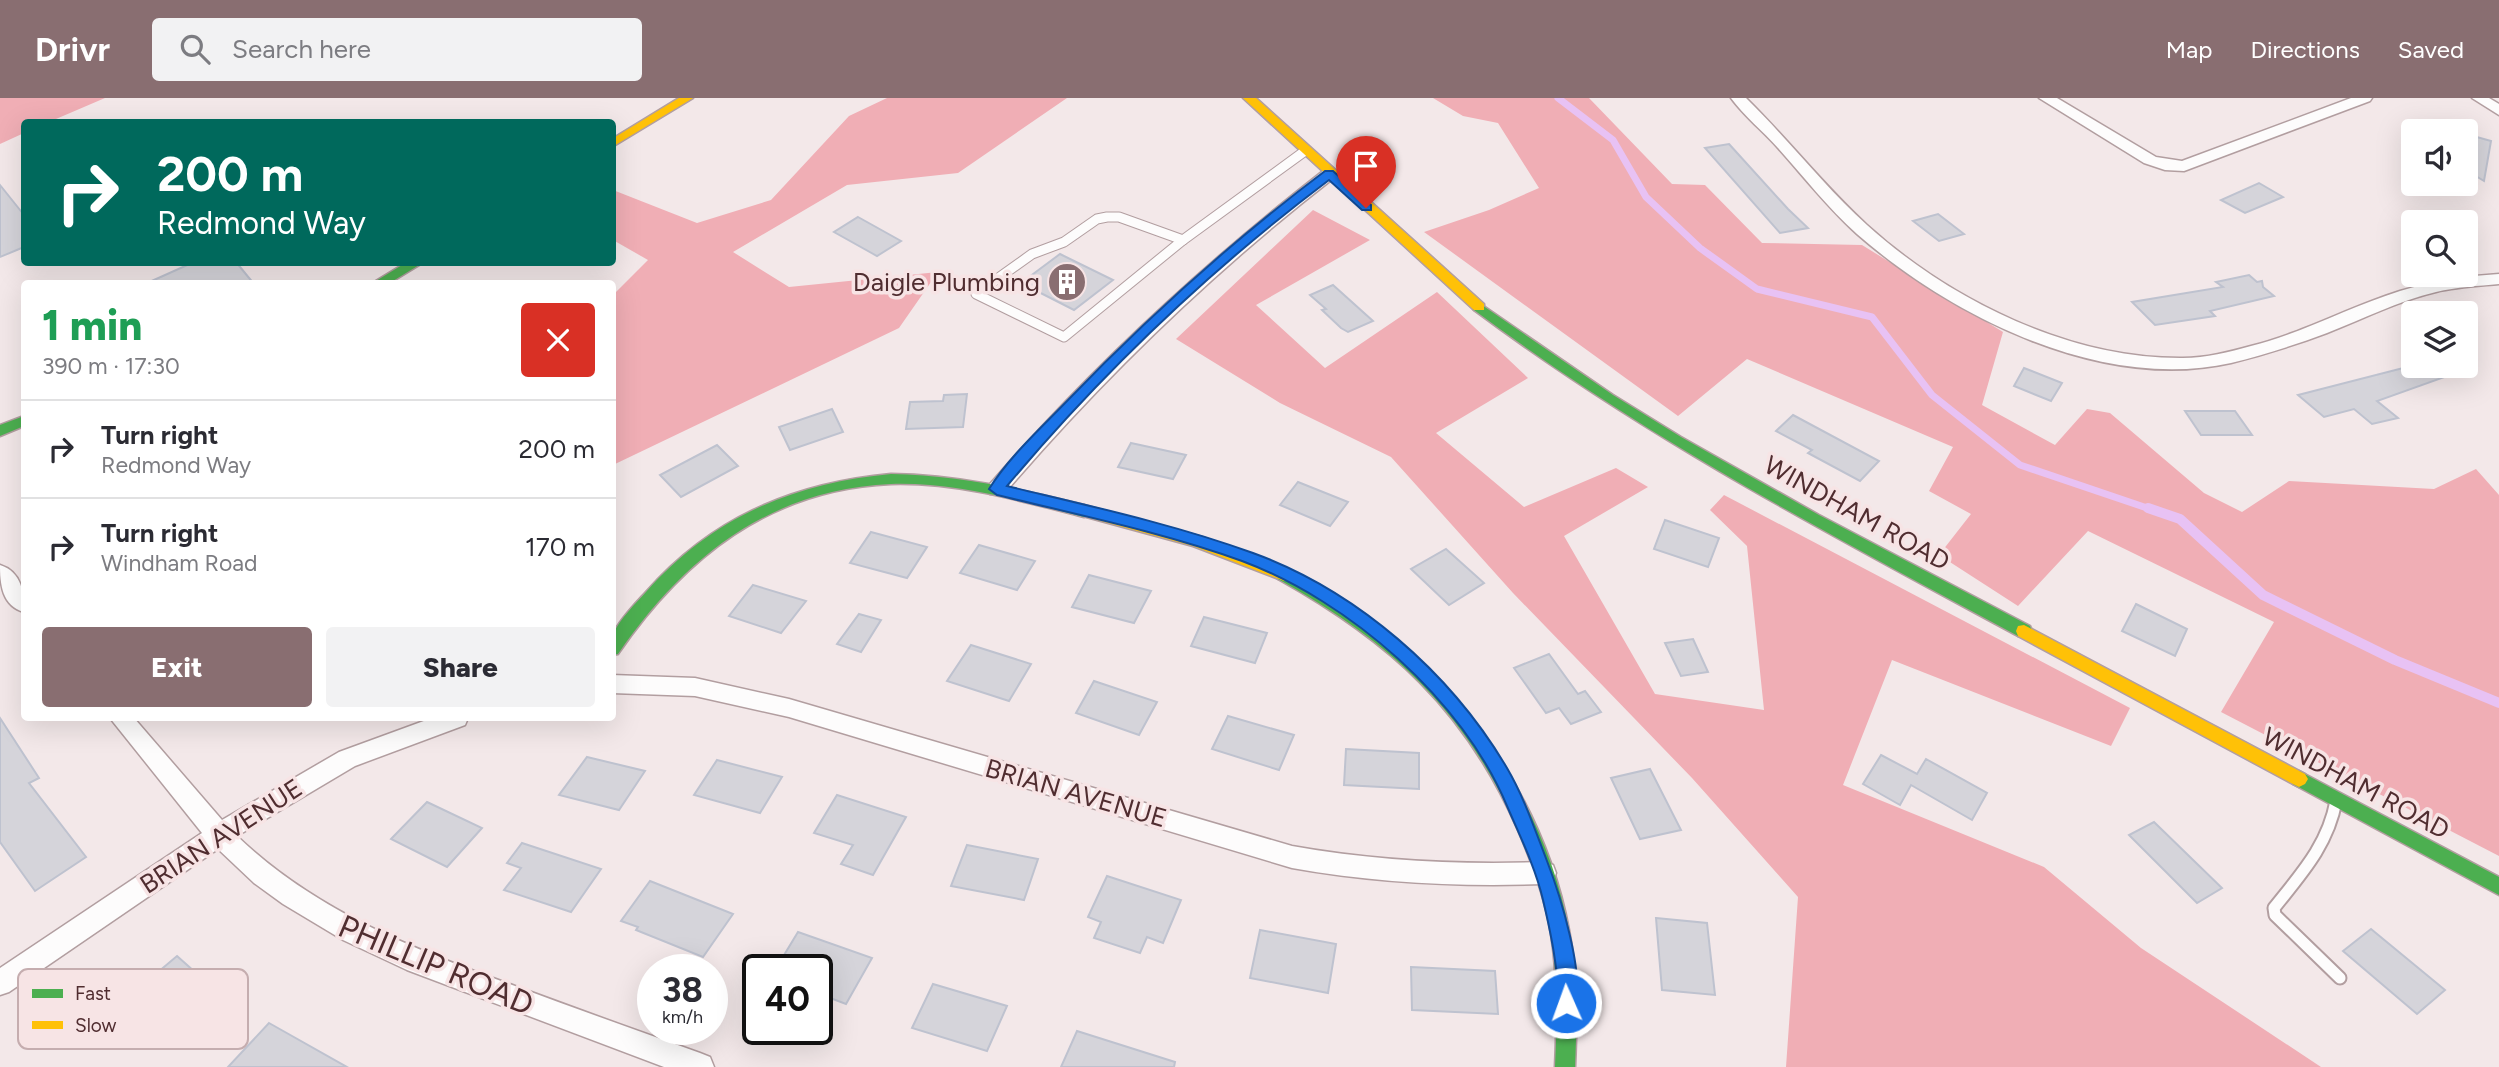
<!DOCTYPE html>
<meta charset="utf-8">
<style>
:root{--surface:#fff;--page:#f2f2f3;--text:#2b2b33;--muted:#7c7c81;--line:#e1e1e2;--accent:#896e71}
body{margin:0;font-family:Figtree,sans-serif;background:var(--page);color:var(--text);height:100vh;display:flex;flex-direction:column;font-size:26px;white-space:nowrap}
*{box-sizing:border-box;margin:0}
p{font-size:23px;color:var(--muted)}
.icon{flex:none;width:38px;height:38px;fill:none;stroke:currentColor;stroke-width:2;stroke-linecap:round;stroke-linejoin:round}
.map{position:relative;flex:1;overflow:hidden}
.drawer{position:absolute;left:21px;top:182px;width:595px;height:441px;display:flex;flex-direction:column;background:var(--surface);border-radius:7px;box-shadow:0 7px 28px #0002}
.drawer>*{flex:none}
.guide{position:absolute;left:21px;top:21px;width:595px;height:147px;border-radius:7px;box-shadow:0 7px 28px #0002;background:#00695c;color:#fff;overflow:hidden}
.buttons{position:absolute;left:2401px;top:21px;display:grid;gap:14px}
.buttons a{display:grid;place-items:center;width:77px;height:77px;border-radius:7px;background:var(--surface);box-shadow:0 7px 28px #0002;font-size:35px}
.speed{position:absolute;left:637px;top:856px;display:flex;gap:14px;font-size:35px;font-weight:700;text-align:center}
.speed>*{display:grid;place-content:center;width:91px;height:91px;border-radius:50%;background:var(--surface);box-shadow:0 7px 28px #0002;line-height:1}
.speed small{font-size:18px;font-weight:400}
.speed .limit{border:4px solid #111;border-radius:10px;background:#fff;color:#111}
.pin{position:absolute;display:grid;place-items:center;width:60px;height:60px;color:#fff;margin:-72px -30px;border-radius:50% 50% 50% 0;rotate:-45deg;box-shadow:0 0 7px #0007}
.pin .icon{rotate:45deg}
.me{position:absolute;width:77px;margin:-38px;rotate:358deg;stroke-linejoin:round;filter:drop-shadow(0 0 5px #0008)}
.turn{display:flex;align-items:center;gap:24px;height:147px;padding:0 21px;font-size:32px}
.turn .icon{width:91px;height:91px;stroke-width:2.5}
.turn b{display:block;font-size:49px;line-height:60px}
.round{display:grid;place-items:center;flex:none;width:74px;height:74px;border-radius:7px;background:var(--page)}
.head{display:flex;align-items:center;justify-content:space-between;height:119px;padding:0 21px}
h1{font-size:42px;font-weight:800;line-height:52px;color:#1e9e55}
.primary-button{display:flex;gap:14px;margin-top:auto;padding:14px 21px}
.primary-button a{flex:1;height:80px;border-radius:7px;background:var(--accent);color:#fff;font-size:28px;font-weight:800;line-height:80px;text-align:center}
.primary-button a+a{background:var(--page);color:var(--text)}
ul{padding:0;list-style:none}
li{display:flex;align-items:center;gap:21px;height:98px;padding:0 21px;border-top:2px solid var(--line)}
li div{flex:1}
li b{display:block;font-size:26px}
li em{font-style:normal}
header{display:flex;align-items:center;gap:42px;box-sizing:border-box;height:98px;padding:0 35px;background:var(--accent);color:#fff}
header strong{font-size:33px}
nav{display:flex;gap:38px;margin-inline-start:auto;font-size:24px}
.search{width:490px;height:63px;background:var(--page);display:flex;align-items:center;gap:18px;box-sizing:border-box;padding:0 24px;border-radius:7px;color:var(--muted);font-size:26px}
.map>svg:first-child{display:block}
</style>
<header>
<strong>Drivr</strong>
<div class="search"><svg class="icon" aria-label="search" viewBox="0 0 24 24"><circle cx="10" cy="10" r="6"/><path d="M15 15l6 6"/></svg>Search here</div>
<nav><a>Map</a><a>Directions</a><a>Saved</a></nav>
</header>
<div class="map">
<svg width="2499" height="969" viewBox="0 0 2499 969">
<rect width="100%" height="100%" fill="#f3e8e9"/>
<g fill="#f0aeb5">
<path d="M0,0H105L49,24H24V35L0,46Z"/>
<path d="M887,0H1067L958,75L847,87L733,154L789,189L938,174L899,230L613,367V197L648,162L613,142V92L697,125L771,102L849,18Z"/>
<path d="M1433,0H1589L1672,86L1705,87L1762,145L1862,147L2003,234L1982,307L2055,347L2087,311L2110,315L2204,395L2242,414L2289,383L2434,391L2476,371L2499,397V758L2221,614L2274,524L2088,433L2018,508L1939,457L1971,416L1929,393L1953,349L1747,261L1678,318L1424,134L1489,112L1539,90L1498,25L1463,18Z"/>
<path d="M1313,112L1370,142L1256,207L1325,270L1437,194L1528,280L1436,335L1524,409L1616,370L1648,389L1564,438L1655,596L1764,612L1747,448L1710,412L1724,397L2130,610L2111,648L1892,562L1843,687L2044,769L2141,850L2321,969H1786L1798,799L1692,680L1513,495L1391,359L1280,305L1176,241Z"/>
</g>
<g fill="none" stroke-linecap="round" stroke-linejoin="round">
<path stroke="#e8c2f4" stroke-width="7" d="M1558,0L1613,42L1646,99L1700,150L1757,191L1872,219L1932,297L2020,367L2153,412"/>
<path stroke="#e8c2f4" stroke-width="10" d="M2148,410L2180,421L2263,497L2395,562L2499,605"/>
</g>
<g fill="#d5d4da" stroke="#bec2cf" stroke-width="2">
<path d="M2466,36L2491,43L2484,83L2466,72Z"/>
<path d="M1729,46L1788,111L1808,130L1780,135L1705,50Z"/>
<path d="M2259,85L2283,99L2245,115L2221,102Z"/>
<path d="M0,87L24,117V149L0,159Z"/>
<path d="M1938,116L1964,136L1939,143L1913,123Z"/>
<path d="M858,119L901,143L877,158L834,134Z"/>
<path d="M1060,156L1113,182L1074,212L1021,185Z"/>
<path d="M194,164H236L254,186H145Z"/>
<path d="M2249,177L2257,184L2262,183L2263,189L2274,198L2210,213L2215,218L2155,227L2132,204L2223,189L2216,184Z"/>
<path d="M1333,187L1373,223L1348,234L1341,230L1322,212L1326,211L1310,197Z"/>
<path d="M2411,268H2466L2467,271L2377,303L2398,320L2372,326L2354,311L2324,319L2298,297Z"/>
<path d="M2024,270L2062,285L2051,303L2014,288Z"/>
<path d="M967,296L963,329L906,331L910,304L943,303L944,297Z"/>
<path d="M832,311L843,334L790,352L779,329Z"/>
<path d="M2185,313H2235L2252,337H2201Z"/>
<path d="M1793,317L1879,363L1860,383L1808,355L1812,352L1776,333Z"/>
<path d="M1131,345L1186,357L1173,381L1118,369Z"/>
<path d="M717,347L738,368L681,399L660,377Z"/>
<path d="M1298,384L1348,404L1330,428L1280,407Z"/>
<path d="M1665,422L1719,440L1708,469L1654,451Z"/>
<path d="M871,434L927,449L907,480L850,465Z"/>
<path d="M979,447L1035,463L1017,492L960,475Z"/>
<path d="M1446,451L1484,485L1449,507L1411,471Z"/>
<path d="M1089,477L1151,493L1134,525L1072,509Z"/>
<path d="M753,487L806,503L781,535L729,518Z"/>
<path d="M2136,506L2187,531L2175,558L2122,533Z"/>
<path d="M859,516L881,522L861,554L837,546Z"/>
<path d="M1204,519L1267,535L1255,565L1191,548Z"/>
<path d="M1693,541L1708,574L1681,578L1665,545Z"/>
<path d="M971,547L1031,566L1009,603L947,583Z"/>
<path d="M1549,556L1578,596L1585,593L1601,614L1571,626L1559,610L1546,615L1514,570Z"/>
<path d="M1094,583L1157,604L1139,637L1076,615Z"/>
<path d="M1228,618L1294,637L1279,672L1212,651Z"/>
<path d="M0,620L39,680L29,685L86,759L35,793L0,744Z"/>
<path d="M1346,651L1419,655V691L1344,687Z"/>
<path d="M1881,657L1917,676L1926,661L1987,695L1972,722L1911,687L1900,707L1863,686Z"/>
<path d="M587,659L645,673L619,712L559,697Z"/>
<path d="M717,662L782,679L760,715L694,697Z"/>
<path d="M1650,671L1681,732L1640,741L1611,680Z"/>
<path d="M837,697L906,719L873,777L841,766L853,747L814,735Z"/>
<path d="M427,704L482,730L447,769L391,741Z"/>
<path d="M2154,724L2222,790L2197,805L2129,737Z"/>
<path d="M522,745L601,771L571,814L504,792L521,770L507,765Z"/>
<path d="M967,747L1038,761L1024,802L951,788Z"/>
<path d="M1107,778L1181,802L1163,845L1147,839L1140,855L1094,840L1101,824L1088,819Z"/>
<path d="M650,783L733,816L703,859L636,832L638,829L621,823Z"/>
<path d="M1656,820L1707,825L1715,897L1662,892Z"/>
<path d="M2371,831L2445,892L2417,916L2343,853Z"/>
<path d="M1260,832L1336,846L1328,895L1250,880Z"/>
<path d="M798,834L872,860L846,906L817,895V872H775Z"/>
<path d="M177,858L223,899L179,937L132,896Z"/>
<path d="M1411,869L1495,873L1498,916L1412,912Z"/>
<path d="M933,886L1007,908L987,953L912,930Z"/>
<path d="M269,925L347,969H228Z"/>
<path d="M1077,933L1175,964L1174,969H1061Z"/>
</g>
<g fill="none" stroke-linecap="round" stroke-linejoin="round">
<defs>
<g id="lane-far1">
<path d="M1107,119H1119L1183,142L1064,239L976,196L1032,156L1064,144L1097,121Z"/>
<path d="M1183,142L1305,53"/>
</g>
<path id="lane" d="M2336,703C2328,747 2301,776 2274,810L2275,817L2340,880"/>
<g id="street">
<path d="M1731,0H1746C1788,41 1824,88 1867,127C1950,202 2069,261 2183,260C2206,260 2229,254 2251,248C2303,235 2349,209 2400,193C2433,183 2465,178 2499,176V186C2478,188 2457,189 2436,194C2398,203 2363,221 2327,235C2295,247 2263,257 2231,265C2102,294 1952,219 1857,136C1828,110 1804,79 1778,50C1763,33 1744,18 1731,0Z"/>
<path d="M2039,0H2057L2156,59L2182,63L2351,0H2372L2370,3L2184,73L2165,72L2144,65Z"/>
<path d="M2472,0H2489L2499,6V17Z"/>
<path d="M1329,71L1335,73L1337,76L1335,79C1213,174 1104,279 1004,396H990L987,391L990,386C1091,270 1202,167 1323,73Z"/>
<path d="M0,467C22,474 24,495 24,514C2,508 0,486 0,467Z"/>
<path d="M612,577L695,580L789,601L1292,748C1376,763 1459,767 1544,764L1553,767L1556,775L1553,783L1544,786C1459,789 1376,785 1292,770L789,619L695,598L612,595Z"/>
<path d="M110,620H134L222,722L339,654L432,620H468L465,627L355,668L237,738C315,813 415,852 515,888C577,911 638,933 700,955L710,959L714,969H664L407,872L343,842L283,806L254,785L218,751L9,894L0,897V870L202,735Z"/>
</g>
<g id="fast">
<path d="M407,164H424L388,186H371Z"/>
<path d="M1479,205L1613,297L1681,339L1819,417L2030,528L2032,533L2030,538H2018C1829,436 1647,341 1474,212L1472,209Z"/>
<path d="M24,318V328L0,338V327Z"/>
<path d="M891,376C957,377 1020,391 1084,407L1092,413L1084,419C1022,403 956,384 891,386C770,391 684,460 618,556L612,557C612,551 611,542 613,536C620,521 635,506 646,494C712,419 794,385 891,376Z"/>
<path d="M1284,471C1316,481 1357,510 1383,532C1475,604 1547,715 1569,832C1578,877 1577,923 1575,969H1555C1557,925 1558,880 1551,836C1545,799 1532,764 1517,730C1465,611 1389,543 1278,481L1276,477L1278,473Z"/>
<path d="M2299,673L2499,779V797L2293,686L2290,681L2293,676Z"/>
</g>
<g id="slow">
<path d="M679,0H693L612,49V41Z"/>
<path d="M1243,0H1256L1484,206V212H1474Z"/>
<path d="M1084,407L1202,439L1290,473L1292,477L1290,481L1284,483L1193,448L1079,417L1076,413L1079,409Z"/>
<path d="M2024,527L2305,676L2308,681L2305,686L2299,689L2293,686L2018,538L2016,533L2018,528Z"/>
</g>
</defs>
<use href="#lane-far1" stroke="#b29ea0" stroke-width="11"/>
<use href="#lane" stroke="#b29ea0" stroke-width="15"/>
<use href="#street" stroke="#b29ea0" stroke-width="3"/>
<use href="#fast" stroke="#b29ea0" stroke-width="3"/>
<use href="#slow" stroke="#b29ea0" stroke-width="3"/>
<use href="#lane-far1" stroke="#fdfcfc" stroke-width="9"/>
<use href="#lane" stroke="#fdfcfc" stroke-width="11"/>
<use href="#street" fill="#fdfcfc" fill-rule="evenodd"/>
<use href="#fast" fill="#4caf50" fill-rule="evenodd"/>
<use href="#slow" fill="#ffc107" fill-rule="evenodd"/>
</g>
<path fill="#1a73e8" stroke="#114b97" stroke-width="2" d="M1325,73H1333L1371,107V112H1362L1329,82C1211,171 1102,275 1007,388C1090,408 1173,426 1253,455C1357,493 1451,575 1507,670C1524,699 1535,732 1547,763C1559,794 1587,881 1574,912L1566,914L1559,912C1555,901 1557,891 1557,880C1555,855 1549,827 1543,802C1536,771 1520,738 1507,708C1463,602 1349,503 1242,463C1162,434 1078,417 997,397L989,391C1009,359 1040,331 1067,303C1147,220 1232,143 1325,73Z"/>
<defs>
<symbol id="building-disc" viewBox="-11 -11 22 22"><circle r="9.5" fill="#896e71" stroke="#f7e4e5"/><path d="M-4-6H4V6H1V3H-1V6H-4ZM-2.5-4.3h1.7v1.8h-1.7ZM.8-4.3h1.7v1.8H.8ZM-2.5-1h1.7V.8h-1.7ZM.8-1h1.7V.8H.8Z" fill="#fff"/></symbol>
</defs>
<g fill-rule="evenodd">
<use href="#building-disc" x="1045" y="162" width="44" height="44"/>
</g>
<g text-anchor="middle" dominant-baseline="central" stroke-width="7" stroke-linejoin="round" paint-order="stroke">
<g font-size="26" fill="#502d30" stroke="#f7e4e5" text-anchor="end">
<text x="1040" y="184">Daigle Plumbing</text>
</g>
<g font-size="26" fill="#502d30" stroke="#f7e4e5">
<text transform="translate(1857 415) rotate(29)">WINDHAM ROAD</text>
<text transform="translate(2356 685) rotate(28)">WINDHAM ROAD</text>
<text transform="translate(1076 695) rotate(16)">BRIAN AVENUE</text>
<text transform="translate(221 738) rotate(-33)">BRIAN AVENUE</text>
</g>
<g font-size="32" fill="#502d30" stroke="#f7e4e5">
<text transform="translate(436 867) rotate(23)">PHILLIP ROAD</text>
</g>
</g>
<rect x="18" y="871" width="230" height="80" rx="10" fill="#f7e4e5" stroke="#c5adaf" stroke-width="2"/>
<rect x="32" y="891" width="31" height="9" fill="#4caf50"/>
<rect x="32" y="923" width="31" height="8" fill="#ffc107"/>
<g font-size="19" fill="#502d30">
<text x="75" y="902">Fast</text>
<text x="75" y="934">Slow</text>
</g>
</svg>
<div class="buttons">
<a><svg class="icon" aria-label="sound" viewBox="0 0 24 24"><path d="M4 9h4l5-4v14l-5-4H4zM17 9q2 3 0 6"/></svg></a>
<a><svg class="icon" aria-label="search" viewBox="0 0 24 24"><circle cx="10" cy="10" r="6"/><path d="M15 15l6 6"/></svg></a>
<a><svg class="icon" aria-label="layers" viewBox="0 0 24 24"><path d="M12 4l9 5-9 5-9-5zM3 14l9 5 9-5"/></svg></a>
</div>
<div class="speed"><div>38<small>km/h</small></div><div class="limit">40</div></div>
<div class="pin" style="left:1366px;top:110px;background:#d93025"><svg class="icon" aria-label="arrive" viewBox="0 0 24 24"><path d="M6 21V4h12l-3 4 3 4H6"/></svg></div>
<svg class="me" style="left:1566px;top:905px" viewBox="-20 -20 40 40"><circle r="17" fill="#1a73e8" stroke="#fff" stroke-width="3"/><path d="M0-11L8 9 0 5-8 9z" fill="#fff"/></svg>
<div class="guide">
<div class="turn"><svg class="icon" aria-label="right" viewBox="0 0 24 24"><path d="M7 20v-9h11M14 6l5 5-5 5"/></svg><div><b>200 m</b>Redmond Way</div></div>
</div>
<section class="drawer">
<div class="head"><div><h1>1 min</h1><p>390 m · 17:30</p></div><a class="round" style="background:#d93025;color:#fff"><svg class="icon" aria-label="close" viewBox="0 0 24 24"><path d="M6 6l12 12M18 6L6 18"/></svg></a></div>
<ul>
<li><svg class="icon" aria-label="right" viewBox="0 0 24 24"><path d="M7 20v-9h11M14 6l5 5-5 5"/></svg><div><b>Turn right</b><p>Redmond Way</p></div><em>200 m</em></li>
<li><svg class="icon" aria-label="right" viewBox="0 0 24 24"><path d="M7 20v-9h11M14 6l5 5-5 5"/></svg><div><b>Turn right</b><p>Windham Road</p></div><em>170 m</em></li>
</ul>
<div class="primary-button"><a>Exit</a><a>Share</a></div>
</section>
</div>
